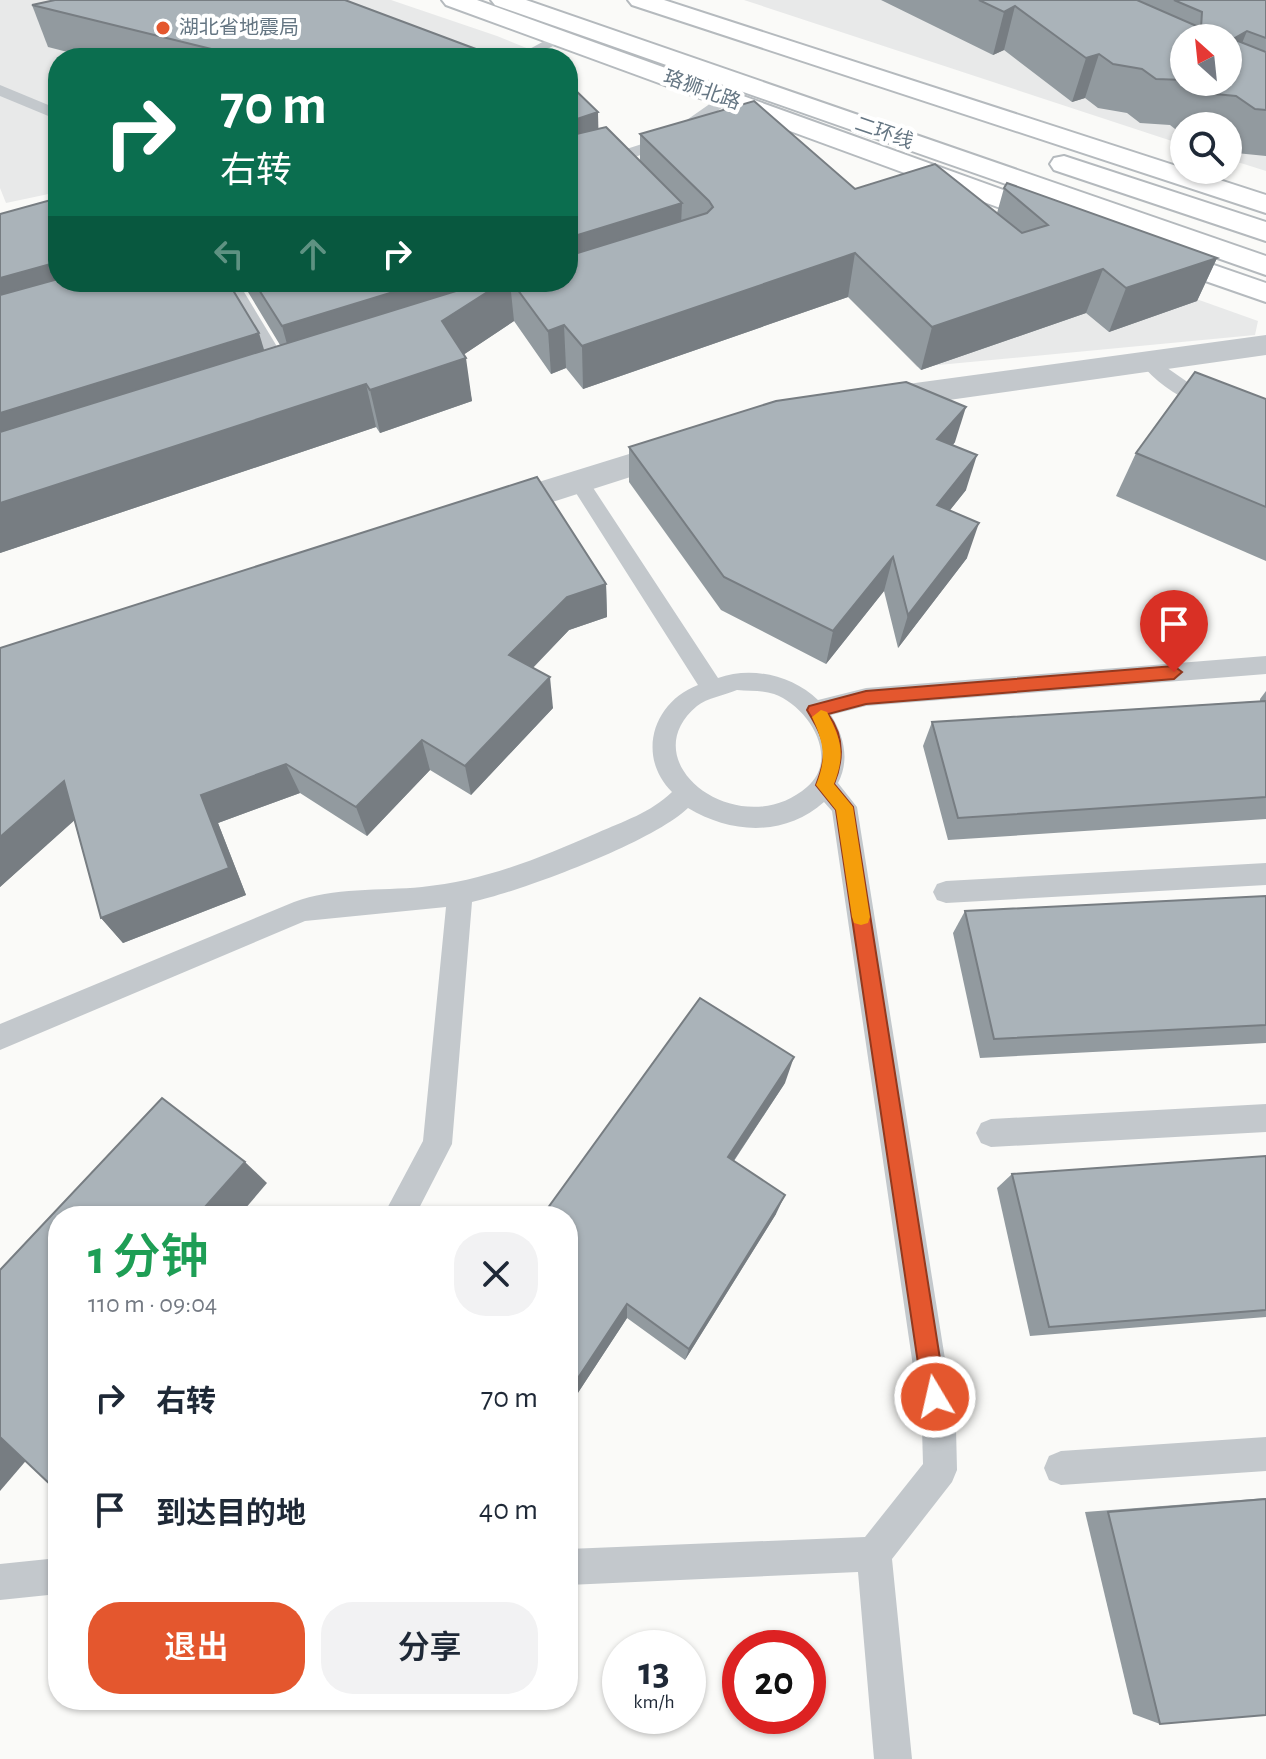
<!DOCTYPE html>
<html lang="zh">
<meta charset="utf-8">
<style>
:root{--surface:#fff;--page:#f2f2f3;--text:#1f2937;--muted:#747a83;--accent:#e4572e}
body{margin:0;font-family:"Alegreya Sans","Noto Sans SC",sans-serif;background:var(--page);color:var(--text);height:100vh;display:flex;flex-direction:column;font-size:30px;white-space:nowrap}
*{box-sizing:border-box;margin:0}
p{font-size:26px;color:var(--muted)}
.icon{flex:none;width:44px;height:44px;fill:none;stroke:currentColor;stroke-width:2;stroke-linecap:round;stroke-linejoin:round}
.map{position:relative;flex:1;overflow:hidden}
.details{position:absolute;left:48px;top:1206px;width:530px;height:504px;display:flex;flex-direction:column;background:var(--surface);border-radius:32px;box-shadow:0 2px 6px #0004}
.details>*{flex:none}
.hud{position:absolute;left:48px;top:48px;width:530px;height:244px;border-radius:32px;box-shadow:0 2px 6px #0004;background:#0b6e4f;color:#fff;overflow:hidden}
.needle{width:52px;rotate:333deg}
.fabs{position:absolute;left:1170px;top:24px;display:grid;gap:16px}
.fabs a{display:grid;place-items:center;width:72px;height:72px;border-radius:50%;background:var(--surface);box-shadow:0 2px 6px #0004;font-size:40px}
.speed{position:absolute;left:602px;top:1630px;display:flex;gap:16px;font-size:40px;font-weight:700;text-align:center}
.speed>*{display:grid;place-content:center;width:104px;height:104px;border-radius:50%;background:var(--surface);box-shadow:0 2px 6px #0004;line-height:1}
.speed small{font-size:20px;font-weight:400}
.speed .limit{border:12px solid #d22;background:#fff;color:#111}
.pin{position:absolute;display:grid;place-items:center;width:68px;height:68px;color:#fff;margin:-82px -34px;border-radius:50% 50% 50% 0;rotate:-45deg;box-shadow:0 0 8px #0007}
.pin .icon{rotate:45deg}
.me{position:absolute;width:88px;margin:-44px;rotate:351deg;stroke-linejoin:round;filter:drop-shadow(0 0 6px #0008)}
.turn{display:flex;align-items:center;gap:28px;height:168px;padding:0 40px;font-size:36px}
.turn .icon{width:104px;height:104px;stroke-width:2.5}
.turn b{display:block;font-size:56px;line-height:68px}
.lanes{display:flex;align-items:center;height:76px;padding:0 40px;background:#0003;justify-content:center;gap:40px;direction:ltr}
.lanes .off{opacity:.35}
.round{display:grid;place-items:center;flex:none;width:84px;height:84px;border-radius:32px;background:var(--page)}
.head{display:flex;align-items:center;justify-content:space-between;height:136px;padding:0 40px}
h1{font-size:48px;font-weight:600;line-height:60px;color:#1e9e55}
.button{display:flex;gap:16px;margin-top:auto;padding:16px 40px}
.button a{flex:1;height:92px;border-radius:32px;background:var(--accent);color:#fff;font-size:32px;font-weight:600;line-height:92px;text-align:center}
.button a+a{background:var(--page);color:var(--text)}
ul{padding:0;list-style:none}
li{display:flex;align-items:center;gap:24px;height:112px;padding:0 40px}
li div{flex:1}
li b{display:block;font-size:30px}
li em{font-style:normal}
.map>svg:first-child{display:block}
</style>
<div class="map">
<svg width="1266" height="1759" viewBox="0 0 1266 1759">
<rect width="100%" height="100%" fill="#fafaf8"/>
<g fill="#e8e9e9" fill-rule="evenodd">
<path d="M0,0H391L497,36L551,58H58V192L6,203L0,188Z"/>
<path d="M744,0H1266V171L1228,159V126H1184V145ZM1184,38H1228V82H1184Z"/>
<path d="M1073,255L1258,321L1255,335L917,367L873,321Z"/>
</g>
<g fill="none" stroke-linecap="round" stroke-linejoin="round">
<defs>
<g id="primary">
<path d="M442,0H477L1067,213L1071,219L1067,225L1057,228L1047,225L446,5Z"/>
<path d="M628,0H664L1266,195V213L632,5Z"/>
<path d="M1156,245L1266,283V302L1145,260L1141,254L1145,248Z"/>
</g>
<g id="trunk">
<path d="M491,0H526L1266,256V275L495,5Z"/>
<path d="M1064,156L1266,222V241L1054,170L1050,164L1054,158Z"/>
</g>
</defs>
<use href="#primary" stroke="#b5babe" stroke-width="4"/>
<use href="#trunk" stroke="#b4b9bd" stroke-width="4"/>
<g fill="#c3c8cc" fill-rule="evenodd">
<path d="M559,33L566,37L564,40L531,58H513Z"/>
<path d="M0,85L58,109V120L0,96Z"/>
<path d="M724,94L732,99L729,102C681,142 629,163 568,178V168L645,143L681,124Z"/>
<path d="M220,282H238L296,378L293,382H279Z"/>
<path d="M1150,356L1196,388L1266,416V430C1224,418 1167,399 1140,362Z"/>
<path d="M579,475L586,477L718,678C751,666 792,675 818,700L866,688L1266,656V674L866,706L831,715C844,736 850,760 838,783L857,807L956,1428L957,1470L952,1482L892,1559L912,1759H874L858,1572L568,1585V1549L865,1537L923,1464L922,1428L832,811L824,802C785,837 731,834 688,808C653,842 522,891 472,902L452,1144L415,1216H383L423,1141L446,907L305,921L0,1050V1024L294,902C333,887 380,891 422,887C484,881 540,858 597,833C624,821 650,813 672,792C636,756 653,702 698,685L569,482L572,477ZM737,690C749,691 762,690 774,694C808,706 841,758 807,787C740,845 629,763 697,706C707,698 725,695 737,690Z"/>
<path d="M1266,863V885L946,903L937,900L933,892L937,884L946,881Z"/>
<path d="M1266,1104V1132L991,1147L981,1143L976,1133L981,1123L991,1119Z"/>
<path d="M1266,1437V1471L1061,1485L1049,1480L1044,1468L1049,1456L1061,1451Z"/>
<path d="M58,1558V1594L0,1600V1564Z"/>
</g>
<g fill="#c3c8cc" fill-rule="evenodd">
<path d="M1266,335V355L871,411L859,408L854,400L859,392L871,389Z"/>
<path d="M684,437L696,440L701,448L696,456L490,522L477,519L472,510L477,501Z"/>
</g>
<use href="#primary" fill="#fff" fill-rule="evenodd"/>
<use href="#trunk" fill="#fff" fill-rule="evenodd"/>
</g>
<g fill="#929a9f" fill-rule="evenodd">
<path d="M881,0H1266V156L1236,153L1228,148V126H1184V136L1170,125L1140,123L1127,113L1098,108L1085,98L1072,102L1004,50L993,55ZM1184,38L1228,82H1184Z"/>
<path d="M32,5L500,58H91L48,47Z"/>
<path d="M599,129L640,161V134L855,189L997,213L1004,188L1217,258L1197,301L1109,332L1086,313L921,370L848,297L583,389L566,368L551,374L514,321L463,355L472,401L380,433L376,427L0,553V214L264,350L280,345L242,282H568Z"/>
<path d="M1266,399V561L1116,496L1136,453Z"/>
<path d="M955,442L953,445L966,490L950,510L967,558L898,648L884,591L826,664L721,610L629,482V447Z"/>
<path d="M606,584L607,617L569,630L533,668L553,708L471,795L430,770L367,836L300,793L218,823L246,895L123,943L101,918L74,820L0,887V648Z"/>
<path d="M1266,691V819L948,840L923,746L932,722L1260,701V699Z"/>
<path d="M1266,896V1043L980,1058L953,933L965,911Z"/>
<path d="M785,1083L734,1161L776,1214L685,1360L627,1318L568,1408V1216Z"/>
<path d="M1266,1156V1317L1030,1336L997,1188L1012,1174Z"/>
<path d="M1266,1498V1715L1160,1724L1133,1714L1085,1512Z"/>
</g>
<g fill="#777d82">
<path d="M1015,6L1004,50L993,55L1004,12Z"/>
<path d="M1247,31L1229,75L1233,39Z"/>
<path d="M1099,54L1085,98L1072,102L1086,58Z"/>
<path d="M598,112L599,155L568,165V122Z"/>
<path d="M682,203L680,247L568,282V238Z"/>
<path d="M855,253L848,297L583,389L582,346Z"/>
<path d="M1217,258L1197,301L1109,332L1126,288Z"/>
<path d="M58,262V282L0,328V278Z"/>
<path d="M1103,269L1086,313L921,370L932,327Z"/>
<path d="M426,282H510L514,321L451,363L466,358L472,401L380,433L370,390L449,364L294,369L282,326Z"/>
<path d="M564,325L566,368L551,374L548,331Z"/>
<path d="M259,333L272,376L0,463V413Z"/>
<path d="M366,384L376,427L0,553V503Z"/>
<path d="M966,407L955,442L927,475L937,439Z"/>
<path d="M977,455L966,490L927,539L937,505Z"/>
<path d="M979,523L967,558L898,648L908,615Z"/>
<path d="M893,557L884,591L826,664L833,631Z"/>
<path d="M606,584L607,617L569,630L514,687L509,655L567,597Z"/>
<path d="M550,677L553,708L471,795L465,766Z"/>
<path d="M422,740L430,770L367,836L356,807Z"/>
<path d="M286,764L300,793L218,823L246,895L123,943L101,918L201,795Z"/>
<path d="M64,781L86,810L0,887V837Z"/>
<path d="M794,1057L785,1083L722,1178L728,1157Z"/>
<path d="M245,1162L267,1183L239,1216H197Z"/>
<path d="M785,1195L776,1214L685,1360L689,1349Z"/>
<path d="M627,1304V1318L568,1408V1393Z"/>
<path d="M0,1437L42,1442L0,1491Z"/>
</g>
<g fill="#aab3b9" stroke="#777d82" stroke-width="2">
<path d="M55,0H345L500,58H248L32,5Z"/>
<path d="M979,0H1137L1201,28L1202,12L1174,0H1266V38L1247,31L1233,39L1266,52V110L1255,109L1236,96L1204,93L1189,82H1228V38H1184V80L1156,79L1142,69L1113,64L1099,54L1086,58L1015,6L1004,12Z"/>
<path d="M568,83L598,112L568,122Z"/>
<path d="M754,101L855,189L935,164L1022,233L1048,225L1004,188L1007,183L1217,258L1126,288L1103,269L932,327L855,253L582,346L564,325L548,331L512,282H568V256L707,213L713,207L709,201L640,134Z"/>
<path d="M606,127L682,203L568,238V136Z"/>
<path d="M58,198V262L0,278V214Z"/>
<path d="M58,279V282H228L259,333L0,413V295Z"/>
<path d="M254,282H426L282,326Z"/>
<path d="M485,282H503L442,321L466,358L370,390L366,384L0,503V432Z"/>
<path d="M1195,372L1266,399V507L1136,453Z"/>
<path d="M906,382L966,407L937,439L977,455L937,505L979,523L908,615L893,557L833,631L724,577L629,447L776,401Z"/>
<path d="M537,477L606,584L567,597L509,655L550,677L465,766L422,740L356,807L286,764L201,795L229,868L101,918L64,781L0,837V648Z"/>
<path d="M1266,701V797L958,818L932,722Z"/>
<path d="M1266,896V1025L994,1039L965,911Z"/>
<path d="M700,998L794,1057L728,1157L785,1195L689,1349L627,1304L568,1393V1216H542Z"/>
<path d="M162,1098L245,1162L197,1216H58V1481L53,1487L0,1437V1270Z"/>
<path d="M1266,1156V1310L1049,1327L1012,1174Z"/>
<path d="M1266,1499V1715L1160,1724L1108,1512Z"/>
</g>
<path fill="#e4572e" stroke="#94391e" stroke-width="2" d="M1174,666L1182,672L1174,679L866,704L828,714C844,735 844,759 834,784L853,807L946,1397L943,1405L935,1409L926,1405L923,1397L836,810L816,785C830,750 825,740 807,710L809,706L866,691Z"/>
<path fill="#f59e0b" d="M821,710L827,712C841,740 846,753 834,784L853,807L870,917L868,923L861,925L854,923L852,917L836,810L816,785C827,758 824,743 812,717Z"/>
<circle fill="#e4572e" stroke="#fff" stroke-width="3" cx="163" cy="28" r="8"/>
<g text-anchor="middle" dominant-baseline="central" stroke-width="8" stroke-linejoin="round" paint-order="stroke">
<g font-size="20" fill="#657683" stroke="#fff" text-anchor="start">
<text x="179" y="28">湖北省地震局</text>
</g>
<g font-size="20" fill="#657683" stroke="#fff">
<text transform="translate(702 90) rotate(20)">珞狮北路</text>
<text transform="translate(884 133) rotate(19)">二环线</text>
</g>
</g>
</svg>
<div class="fabs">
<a><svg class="needle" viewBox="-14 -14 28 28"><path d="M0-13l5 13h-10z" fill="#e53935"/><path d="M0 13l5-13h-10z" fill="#747a83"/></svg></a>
<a><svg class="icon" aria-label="search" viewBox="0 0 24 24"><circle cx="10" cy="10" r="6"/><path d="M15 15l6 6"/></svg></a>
</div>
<div class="speed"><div>13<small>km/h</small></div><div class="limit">20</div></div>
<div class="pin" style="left:1174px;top:672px;background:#d93025"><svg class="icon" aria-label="arrive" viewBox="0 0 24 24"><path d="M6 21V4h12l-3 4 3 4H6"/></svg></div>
<svg class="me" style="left:935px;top:1397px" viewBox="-20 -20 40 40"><circle r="17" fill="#e4572e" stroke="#fff" stroke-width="3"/><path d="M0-11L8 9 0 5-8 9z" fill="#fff"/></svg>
<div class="hud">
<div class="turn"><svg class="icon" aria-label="right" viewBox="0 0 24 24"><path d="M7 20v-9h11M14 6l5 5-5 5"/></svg><div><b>70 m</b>右转</div></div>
<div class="lanes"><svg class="icon off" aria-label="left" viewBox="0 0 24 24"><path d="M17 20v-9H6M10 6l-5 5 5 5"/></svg><svg class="icon off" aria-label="ahead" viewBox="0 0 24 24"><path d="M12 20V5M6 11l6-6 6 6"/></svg><svg class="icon" aria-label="right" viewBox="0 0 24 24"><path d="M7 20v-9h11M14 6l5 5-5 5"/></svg></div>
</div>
<section class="details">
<div class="head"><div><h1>1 分钟</h1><p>110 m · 09:04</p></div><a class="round"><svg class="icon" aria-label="close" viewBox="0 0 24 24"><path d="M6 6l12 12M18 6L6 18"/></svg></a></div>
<ul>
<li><svg class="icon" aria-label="right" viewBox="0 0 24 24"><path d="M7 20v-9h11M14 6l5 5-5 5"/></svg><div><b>右转</b></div><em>70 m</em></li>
<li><svg class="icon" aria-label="arrive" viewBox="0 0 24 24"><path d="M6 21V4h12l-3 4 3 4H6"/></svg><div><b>到达目的地</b></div><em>40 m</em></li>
</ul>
<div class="button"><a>退出</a><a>分享</a></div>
</section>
</div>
